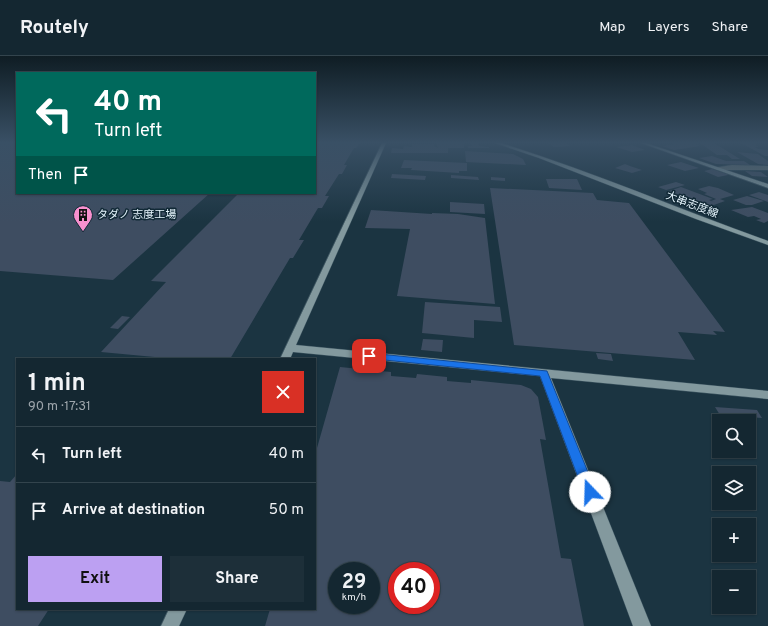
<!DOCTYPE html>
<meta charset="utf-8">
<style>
:root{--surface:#142731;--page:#1d2f39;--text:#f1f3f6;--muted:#9da5ab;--line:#33444d;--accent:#bca0f2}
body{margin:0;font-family:Overpass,"Noto Sans JP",sans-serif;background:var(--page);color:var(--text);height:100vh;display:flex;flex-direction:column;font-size:15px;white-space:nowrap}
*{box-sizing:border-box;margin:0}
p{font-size:13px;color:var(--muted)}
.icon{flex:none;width:22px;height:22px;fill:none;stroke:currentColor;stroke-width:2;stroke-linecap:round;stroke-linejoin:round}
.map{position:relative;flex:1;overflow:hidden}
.side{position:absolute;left:16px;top:302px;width:300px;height:252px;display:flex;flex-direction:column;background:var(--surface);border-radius:0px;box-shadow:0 1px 3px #0004,0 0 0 1px var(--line)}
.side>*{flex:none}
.hud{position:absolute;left:16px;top:16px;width:300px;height:122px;border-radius:0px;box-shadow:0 1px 3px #0004,0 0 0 1px var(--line);background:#00695c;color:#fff;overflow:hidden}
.tools{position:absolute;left:712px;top:358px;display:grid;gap:8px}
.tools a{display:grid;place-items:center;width:44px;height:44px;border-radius:0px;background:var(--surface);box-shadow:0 1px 3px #0004,0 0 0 1px var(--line);font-size:20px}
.speed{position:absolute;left:328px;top:506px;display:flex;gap:8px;font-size:20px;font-weight:700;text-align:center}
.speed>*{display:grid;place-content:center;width:52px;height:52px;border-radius:50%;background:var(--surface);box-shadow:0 1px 3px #0004,0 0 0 1px var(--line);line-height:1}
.speed small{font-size:10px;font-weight:400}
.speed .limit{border:6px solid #d22;background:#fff;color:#111}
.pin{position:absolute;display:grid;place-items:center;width:34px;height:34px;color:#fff;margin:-17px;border-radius:8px;box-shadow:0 2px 6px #0006}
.me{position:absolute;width:44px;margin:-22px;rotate:339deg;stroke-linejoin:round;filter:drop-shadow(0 0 3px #0008)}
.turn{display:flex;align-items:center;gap:14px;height:84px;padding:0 12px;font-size:18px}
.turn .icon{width:52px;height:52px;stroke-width:2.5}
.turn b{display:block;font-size:28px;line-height:34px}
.then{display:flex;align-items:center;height:38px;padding:0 12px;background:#0003;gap:8px;font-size:15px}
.round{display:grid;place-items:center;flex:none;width:42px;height:42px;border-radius:0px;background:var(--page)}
.headline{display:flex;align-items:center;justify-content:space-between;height:68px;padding:0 12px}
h1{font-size:24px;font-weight:700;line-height:30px}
.primary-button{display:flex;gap:8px;margin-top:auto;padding:8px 12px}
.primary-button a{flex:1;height:46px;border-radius:0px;background:var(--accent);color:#111;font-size:16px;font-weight:700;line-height:46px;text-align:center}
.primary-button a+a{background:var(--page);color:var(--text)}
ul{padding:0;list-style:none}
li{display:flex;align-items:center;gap:12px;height:56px;padding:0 12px;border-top:1px solid var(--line)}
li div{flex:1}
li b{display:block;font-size:15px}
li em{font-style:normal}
header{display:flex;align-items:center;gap:24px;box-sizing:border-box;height:56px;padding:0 20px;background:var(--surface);border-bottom:1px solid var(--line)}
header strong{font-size:19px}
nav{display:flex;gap:22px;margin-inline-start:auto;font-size:14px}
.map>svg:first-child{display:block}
</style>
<header>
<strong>Routely</strong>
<nav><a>Map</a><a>Layers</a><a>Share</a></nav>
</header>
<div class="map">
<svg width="768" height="570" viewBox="0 0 768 570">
<rect width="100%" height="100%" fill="#1b3441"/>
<g fill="#3e4d61" fill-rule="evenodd">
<path d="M0,87H17V137H210L113,224L0,215Z"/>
<path d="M315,87H360L356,92H354L344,109H347L342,118H339L325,140H329L322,152H318L299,184H304L293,202H290L230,303H176L101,296L166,226L151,225L239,137H315Z"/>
<path d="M436,87H464V92H448V97H391L392,92L403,93L404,90L412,91V88H435L434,90L438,92Z"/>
<path d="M471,87H478L479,90L489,91V92H468V90H472Z"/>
<path d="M548,87H565L571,90L554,91Z"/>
<path d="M672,87H714L740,103H732L727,99H717L700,87L696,88L700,90L674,94L662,90L675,88Z"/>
<path d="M741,87H754L758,89H755L759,91H755L758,93L768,94V100H765Z"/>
<path d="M632,89L645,94L632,96L616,91Z"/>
<path d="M465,95L513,98L523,103L526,109L466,106Z"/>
<path d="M737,96L758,98L768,105V109L758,108Z"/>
<path d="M712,100L726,105H744L750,109L716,108L699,102Z"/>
<path d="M404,104L467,107V115H459V117L411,114L412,112H401Z"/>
<path d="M681,106L699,112L685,115L667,109Z"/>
<path d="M625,108L630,110L642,114L632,117L615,112Z"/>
<path d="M712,113L727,118L728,119L718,121L704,115Z"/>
<path d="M745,115L761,116L768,121L752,120Z"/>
<path d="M392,118L426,120L425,124L391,122Z"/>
<path d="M451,119L478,121L479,124L451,122Z"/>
<path d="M491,121L505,122V125L491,124Z"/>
<path d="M546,123H577L582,134L549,132Z"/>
<path d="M676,126L685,129L666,134L658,131Z"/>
<path d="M709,130L718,132L734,139L720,143L725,145L711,150L669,135L681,131L713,143L709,144L716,147L711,145L716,143L704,138L707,137L698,133Z"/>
<path d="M490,132L593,137L597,144L629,147L725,276L713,275L717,279L678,276L695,304L514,289Z"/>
<path d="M759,136L768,139V146L749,139Z"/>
<path d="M747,140L764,145L752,149H746L733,144Z"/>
<path d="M450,146L484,148L485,158L450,156Z"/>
<path d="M752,151L768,157V165L764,167L756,164L761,163L754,160L748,161L731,154Z"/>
<path d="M371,154L432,158V157L458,158L485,162L495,248L397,240L410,173L365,172Z"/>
<path d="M425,246L500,251L502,266L474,264V282L422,277Z"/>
<path d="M122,260L130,261L118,273L110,272Z"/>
<path d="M423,283L443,284L442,296L421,294Z"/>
<path d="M596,297L611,298L613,305L598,303Z"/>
<path d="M340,311L391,316V320L416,322L417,318L447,321V325L471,327V324L521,329L531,333L538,341L546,384L540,383L561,502L571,503L584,570H265L270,553H315V399ZM337,515H371V549H337ZM397,515H431V549H397Z"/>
<path d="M715,351L757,354L762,362L720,359Z"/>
<path d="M17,418V553H49L38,570H0V425L10,426Z"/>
</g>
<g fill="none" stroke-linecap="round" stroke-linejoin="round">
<defs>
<path id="street" d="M732,109L768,110V114H717L714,112Z"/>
<g id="secondary">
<path d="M382,87H386L296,289L768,335V343L551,322L651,570H633L540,320L293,296L290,303H280Z"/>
<path d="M495,87H501C591,115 679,153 768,185V189L696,163L539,102Z"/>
<path d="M641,87H646L768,128V132Z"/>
<path d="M169,553H187L179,570H161Z"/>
</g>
</defs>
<use href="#street" stroke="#3b535f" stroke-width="1"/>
<use href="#secondary" stroke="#3b535f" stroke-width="1"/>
<use href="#street" fill="#657376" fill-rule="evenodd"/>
<use href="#secondary" fill="#83999e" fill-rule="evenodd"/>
</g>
<linearGradient id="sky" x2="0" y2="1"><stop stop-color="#0f1d24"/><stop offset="0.52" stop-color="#395065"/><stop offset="1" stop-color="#395065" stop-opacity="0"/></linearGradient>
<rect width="768" height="166" fill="url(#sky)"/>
<path fill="#1a73e8" stroke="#114b97" d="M369,297L547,315L596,436L594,440L590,442L585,440L540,320L365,302L364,300Z"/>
<defs>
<symbol id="building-pin" viewBox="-11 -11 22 30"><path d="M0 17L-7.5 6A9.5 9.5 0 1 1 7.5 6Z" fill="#f790ce" stroke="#112936"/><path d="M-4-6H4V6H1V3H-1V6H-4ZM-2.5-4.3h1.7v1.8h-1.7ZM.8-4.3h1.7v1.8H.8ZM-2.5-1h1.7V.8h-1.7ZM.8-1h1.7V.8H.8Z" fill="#111"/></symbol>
</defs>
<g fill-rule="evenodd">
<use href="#building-pin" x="72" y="148" width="22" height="30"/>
</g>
<g text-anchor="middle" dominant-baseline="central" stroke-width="3" stroke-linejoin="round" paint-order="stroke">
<g font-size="11" fill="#e6f5fd" stroke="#112936">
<text transform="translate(692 149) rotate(21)">大串志度線</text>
</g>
<g font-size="11" fill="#e6f5fd" stroke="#112936" text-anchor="start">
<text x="97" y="159">タダノ 志度工場</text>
</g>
</g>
</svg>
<div class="tools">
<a><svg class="icon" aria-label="search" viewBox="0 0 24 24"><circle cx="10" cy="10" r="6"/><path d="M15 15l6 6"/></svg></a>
<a><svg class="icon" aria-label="layers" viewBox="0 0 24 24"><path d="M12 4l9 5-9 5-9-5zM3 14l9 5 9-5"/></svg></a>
<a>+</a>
<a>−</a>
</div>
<div class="speed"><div>29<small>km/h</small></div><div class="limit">40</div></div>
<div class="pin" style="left:369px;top:300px;background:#d93025"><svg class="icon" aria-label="arrive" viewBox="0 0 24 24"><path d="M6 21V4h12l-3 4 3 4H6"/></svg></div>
<svg class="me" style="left:590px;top:436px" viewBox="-20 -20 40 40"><circle r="19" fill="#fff"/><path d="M0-13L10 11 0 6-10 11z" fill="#1a73e8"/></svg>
<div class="hud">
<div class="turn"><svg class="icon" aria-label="left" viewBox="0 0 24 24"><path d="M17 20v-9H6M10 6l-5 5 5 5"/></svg><div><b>40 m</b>Turn left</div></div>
<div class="then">Then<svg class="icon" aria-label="arrive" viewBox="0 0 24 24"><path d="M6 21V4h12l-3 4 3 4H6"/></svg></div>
</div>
<section class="side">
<div class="headline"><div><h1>1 min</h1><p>90 m · 17:31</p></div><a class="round" style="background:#d93025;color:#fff"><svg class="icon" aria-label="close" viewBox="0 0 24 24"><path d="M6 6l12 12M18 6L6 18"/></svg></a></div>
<ul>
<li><svg class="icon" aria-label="left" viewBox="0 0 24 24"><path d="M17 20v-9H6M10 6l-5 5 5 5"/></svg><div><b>Turn left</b></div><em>40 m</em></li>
<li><svg class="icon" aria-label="arrive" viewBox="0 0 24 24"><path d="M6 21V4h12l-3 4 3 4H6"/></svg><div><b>Arrive at destination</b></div><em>50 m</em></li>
</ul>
<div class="primary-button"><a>Exit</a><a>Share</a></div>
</section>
</div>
